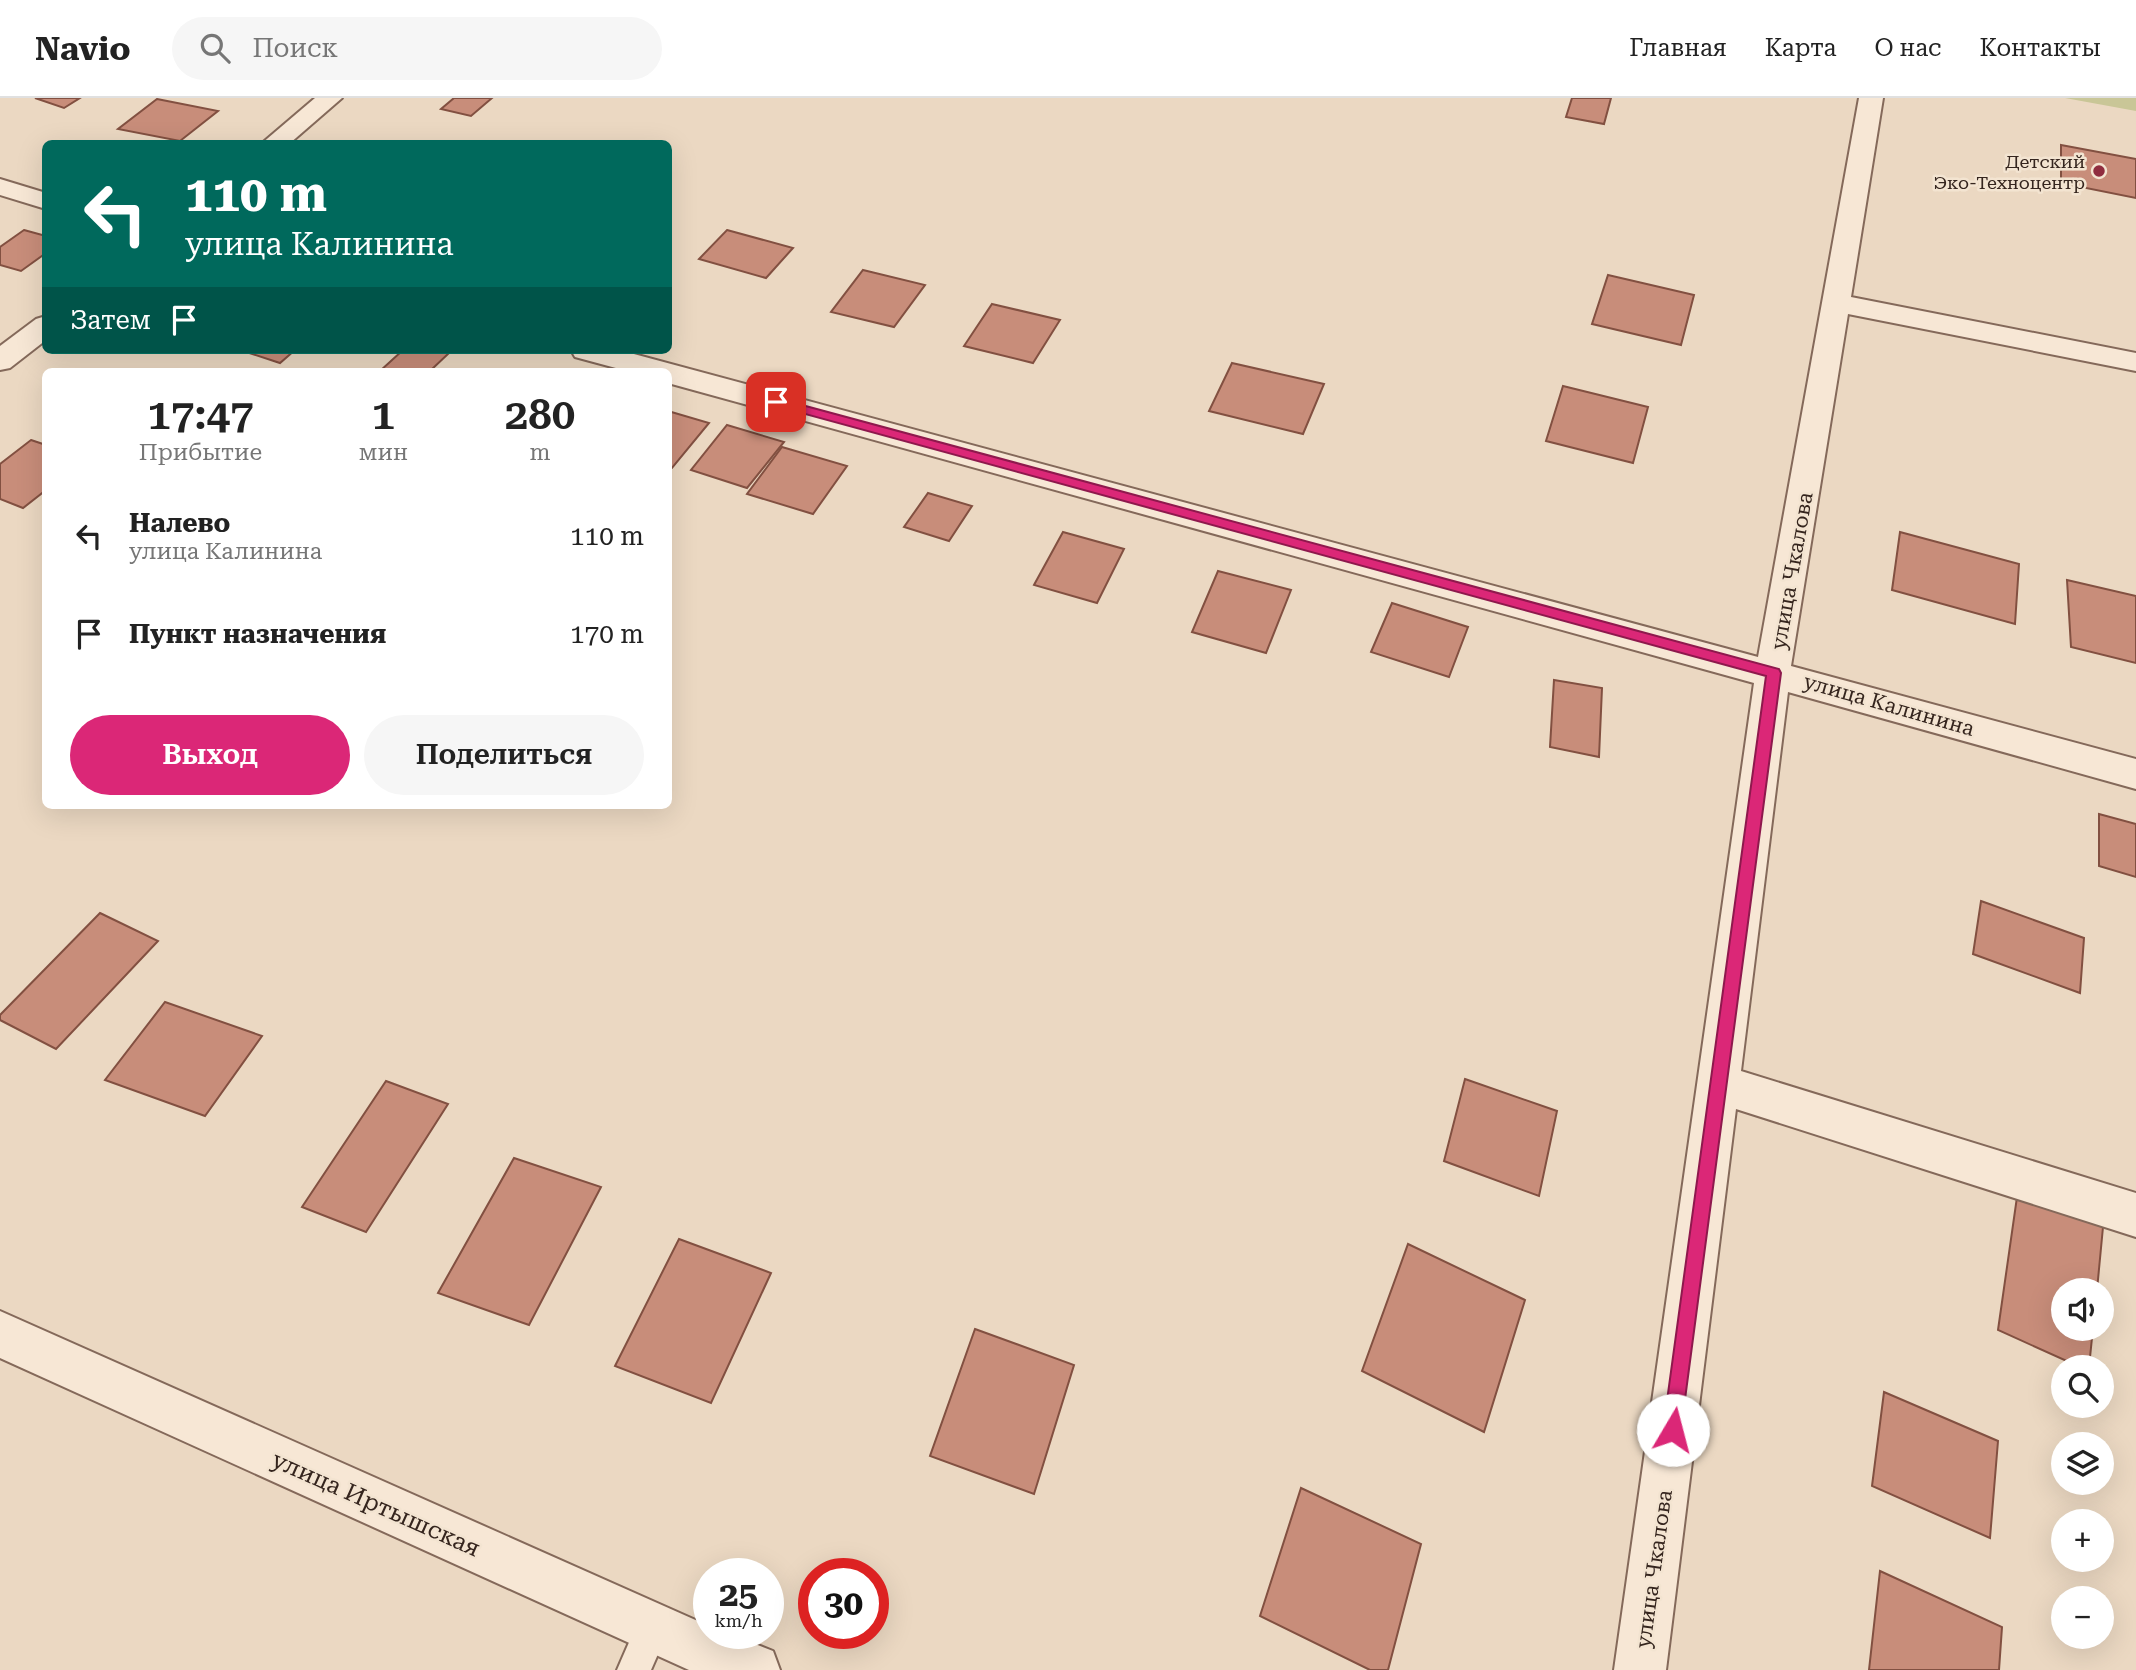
<!DOCTYPE html>
<html lang="ru">
<meta charset="utf-8">
<style>
:root{--surface:#fff;--page:#f6f6f6;--text:#222;--muted:#767676;--line:#e0e0e0;--accent:#db2777}
body{margin:0;font-family:"Roboto Serif",serif;background:var(--page);color:var(--text);height:100vh;display:flex;flex-direction:column;font-size:26px;white-space:nowrap}
*{box-sizing:border-box;margin:0}
p{font-size:23px;color:var(--muted)}
.icon{flex:none;width:38px;height:38px;fill:none;stroke:currentColor;stroke-width:2;stroke-linecap:round;stroke-linejoin:round}
.map{position:relative;flex:1;overflow:hidden}
.details{position:absolute;left:42px;top:270px;width:630px;height:441px;display:flex;flex-direction:column;background:var(--surface);border-radius:10px;box-shadow:0 7px 28px #0002}
.details>*{flex:none}
.banner{position:absolute;left:42px;top:42px;width:630px;height:214px;border-radius:10px;box-shadow:0 7px 28px #0002;background:#00695c;color:#fff;overflow:hidden}
.tools{position:absolute;left:2051px;top:1180px;display:grid;gap:14px}
.tools a{display:grid;place-items:center;width:63px;height:63px;border-radius:50%;background:var(--surface);box-shadow:0 7px 28px #0002;font-size:35px}
.speed{position:absolute;left:693px;top:1460px;display:flex;gap:14px;font-size:35px;font-weight:700;text-align:center}
.speed>*{display:grid;place-content:center;width:91px;height:91px;border-radius:50%;background:var(--surface);box-shadow:0 7px 28px #0002;line-height:1}
.speed small{font-size:18px;font-weight:400}
.speed .limit{border:10px solid #d22;background:#fff;color:#111}
.pin{position:absolute;display:grid;place-items:center;width:60px;height:60px;color:#fff;margin:-30px;border-radius:14px;box-shadow:0 4px 10px #0006}
.me{position:absolute;width:77px;margin:-38px;rotate:8deg;stroke-linejoin:round;filter:drop-shadow(0 0 5px #0008)}
.turn{display:flex;align-items:center;gap:24px;height:147px;padding:0 28px;font-size:32px}
.turn .icon{width:91px;height:91px;stroke-width:2.5}
.turn b{display:block;font-size:49px;line-height:60px}
.then{display:flex;align-items:center;height:66px;padding:0 28px;background:#0003;gap:14px;font-size:26px}
.eta{display:flex;justify-content:space-evenly;align-items:center;height:119px;text-align:center}
.eta b{font-size:42px;font-weight:600;line-height:49px}
.button{display:flex;gap:14px;margin-top:auto;padding:14px 28px}
.button a{flex:1;height:80px;border-radius:42px;background:var(--accent);color:#fff;font-size:28px;font-weight:600;line-height:80px;text-align:center}
.button a+a{background:var(--page);color:var(--text)}
ul{padding:0;list-style:none}
li{display:flex;align-items:center;gap:21px;height:98px;padding:0 28px}
li div{flex:1}
li b{display:block;font-size:26px}
li em{font-style:normal}
header{display:flex;align-items:center;gap:42px;box-sizing:border-box;height:98px;padding:0 35px;background:var(--surface);border-bottom:2px solid var(--line)}
header strong{font-size:33px}
nav{display:flex;gap:38px;margin-inline-start:auto;font-size:24px}
.search{width:490px;height:63px;background:var(--page);display:flex;align-items:center;gap:18px;box-sizing:border-box;padding:0 24px;border-radius:38px;color:var(--muted);font-size:26px}
.map>svg:first-child{display:block}
</style>
<header>
<strong>Navio</strong>
<div class="search"><svg class="icon" aria-label="search" viewBox="0 0 24 24"><circle cx="10" cy="10" r="6"/><path d="M15 15l6 6"/></svg>Поиск</div>
<nav><a>Главная</a><a>Карта</a><a>О нас</a><a>Контакты</a></nav>
</header>
<div class="map">
<svg width="2136" height="1572" viewBox="0 0 2136 1572">
<rect width="100%" height="100%" fill="#ebd8c2"/>
<path fill="#c9c697" d="M2065,0H2136V13Z"/>
<g fill="#c88d7a" stroke="#825041" stroke-width="2">
<path d="M35,0H80L64,10Z"/>
<path d="M454,0H492L471,18L441,11Z"/>
<path d="M1572,0H1611L1604,26L1566,19Z"/>
<path d="M157,1L218,13L180,43L118,31Z"/>
<path d="M2061,47L2136,61V100L2061,85Z"/>
<path d="M24,132L46,138V155L21,173L0,167V149Z"/>
<path d="M727,132L793,150L766,180L699,161Z"/>
<path d="M863,172L925,187L894,229L831,214Z"/>
<path d="M1608,177L1694,197L1681,247L1592,226Z"/>
<path d="M992,206L1060,222L1033,265L964,248Z"/>
<path d="M240,252H295L280,265Z"/>
<path d="M403,252H438L449,255L430,273H380Z"/>
<path d="M1232,265L1324,286L1303,336L1209,313Z"/>
<path d="M1563,288L1648,309L1633,365L1546,343Z"/>
<path d="M668,313L709,325L672,370L668,369Z"/>
<path d="M727,327L784,344L747,390L691,372Z"/>
<path d="M31,342L46,347V392L23,410L0,401V366Z"/>
<path d="M782,349L847,368L813,416L747,396Z"/>
<path d="M928,395L972,408L949,443L904,429Z"/>
<path d="M1063,434L1124,451L1097,505L1034,487Z"/>
<path d="M1900,434L2019,466L2015,526L1892,492Z"/>
<path d="M1218,473L1291,492L1266,555L1192,534Z"/>
<path d="M2067,482L2136,498V565L2071,549Z"/>
<path d="M1392,505L1468,529L1449,579L1371,554Z"/>
<path d="M1554,582L1602,590L1599,659L1550,649Z"/>
<path d="M2099,716L2136,726V779L2099,768Z"/>
<path d="M1981,803L2084,840L2080,895L1973,856Z"/>
<path d="M100,815L158,843L56,951L0,922V917Z"/>
<path d="M165,904L262,938L205,1018L105,982Z"/>
<path d="M1465,981L1557,1013L1539,1098L1444,1063Z"/>
<path d="M386,983L448,1006L366,1134L302,1109Z"/>
<path d="M514,1060L601,1089L529,1227L438,1195Z"/>
<path d="M2018,1092L2103,1129L2097,1192H2063V1230H2093L2089,1269H2080L1998,1232Z"/>
<path d="M679,1141L771,1175L711,1305L615,1268Z"/>
<path d="M1408,1146L1525,1202L1484,1334L1362,1273Z"/>
<path d="M975,1231L1074,1267L1034,1396L930,1358Z"/>
<path d="M1884,1294L1998,1343L1990,1440L1872,1388Z"/>
<path d="M1301,1390L1421,1446L1388,1572H1370L1260,1518Z"/>
<path d="M1880,1473L2002,1529L1999,1572H1869Z"/>
</g>
<g fill="none" stroke-linecap="round" stroke-linejoin="round">
<defs>
<path id="lane" d="M652,1514L664,1519L669,1531L651,1572H617L640,1519Z"/>
<g id="street">
<path d="M315,0H342L289,46H261Z"/>
<path d="M1859,0H1883L1851,199L2136,255V273L1848,216L1791,568L2136,661V691L1788,594L1741,973L2136,1095V1139L1736,1011L1666,1572H1614L1754,585L668,285V273H627L575,259L571,252H619L1758,559Z"/>
<path d="M0,81L46,95V111L0,97Z"/>
<path d="M46,218V242L10,270L0,272V248L36,221Z"/>
<path d="M0,1213L709,1528V1535H727L773,1553L780,1572H689L0,1260Z"/>
</g>
</defs>
<use href="#lane" stroke="#84695a" stroke-width="4"/>
<use href="#street" stroke="#84695a" stroke-width="4"/>
<use href="#lane" fill="#f7e7d5" fill-rule="evenodd"/>
<use href="#street" fill="#f7e7d5" fill-rule="evenodd"/>
</g>
<path fill="#db2777" stroke="#8e194d" stroke-width="2" d="M776,300L1779,571L1781,575L1680,1339L1673,1342L1666,1339L1663,1332L1766,578L772,307L770,304Z"/>
<circle fill="#902d3f" stroke="#f3e4d1" stroke-width="2.5" cx="2099" cy="73" r="7"/>
<g text-anchor="middle" dominant-baseline="central" stroke-width="5" stroke-linejoin="round" paint-order="stroke">
<g font-size="18" fill="#35251e" stroke="#f3e4d1" text-anchor="end">
<text x="2085" y="63">Детский<tspan x="2085" dy="21">Эко-Техноцентр</tspan></text>
</g>
<g font-size="21" fill="#35251e" stroke="#f3e4d1">
<text transform="translate(1792 473) rotate(-80)">улица Чкалова</text>
<text transform="translate(1889 607) rotate(16)">улица Калинина</text>
<text transform="translate(1654 1471) rotate(-82)">улица Чкалова</text>
</g>
<g font-size="24" fill="#35251e" stroke="#f3e4d1">
<text transform="translate(376 1406) rotate(24)">улица Иртышская</text>
</g>
</g>
</svg>
<div class="tools">
<a><svg class="icon" aria-label="sound" viewBox="0 0 24 24"><path d="M4 9h4l5-4v14l-5-4H4zM17 9q2 3 0 6"/></svg></a>
<a><svg class="icon" aria-label="search" viewBox="0 0 24 24"><circle cx="10" cy="10" r="6"/><path d="M15 15l6 6"/></svg></a>
<a><svg class="icon" aria-label="layers" viewBox="0 0 24 24"><path d="M12 4l9 5-9 5-9-5zM3 14l9 5 9-5"/></svg></a>
<a>+</a>
<a>−</a>
</div>
<div class="speed"><div>25<small>km/h</small></div><div class="limit">30</div></div>
<div class="pin" style="left:776px;top:304px;background:#d93025"><svg class="icon" aria-label="arrive" viewBox="0 0 24 24"><path d="M6 21V4h12l-3 4 3 4H6"/></svg></div>
<svg class="me" style="left:1673px;top:1332px" viewBox="-20 -20 40 40"><circle r="19" fill="#fff"/><path d="M0-13L10 11 0 6-10 11z" fill="#db2777"/></svg>
<div class="banner">
<div class="turn"><svg class="icon" aria-label="left" viewBox="0 0 24 24"><path d="M17 20v-9H6M10 6l-5 5 5 5"/></svg><div><b>110 m</b>улица Калинина</div></div>
<div class="then">Затем<svg class="icon" aria-label="arrive" viewBox="0 0 24 24"><path d="M6 21V4h12l-3 4 3 4H6"/></svg></div>
</div>
<section class="details">
<div class="eta">
<div><b>17:47</b><p>Прибытие</p></div>
<div><b>1</b><p>мин</p></div>
<div><b>280</b><p>m</p></div>
</div>
<ul>
<li><svg class="icon" aria-label="left" viewBox="0 0 24 24"><path d="M17 20v-9H6M10 6l-5 5 5 5"/></svg><div><b>Налево</b><p>улица Калинина</p></div><em>110 m</em></li>
<li><svg class="icon" aria-label="arrive" viewBox="0 0 24 24"><path d="M6 21V4h12l-3 4 3 4H6"/></svg><div><b>Пункт назначения</b></div><em>170 m</em></li>
</ul>
<div class="button"><a>Выход</a><a>Поделиться</a></div>
</section>
</div>
